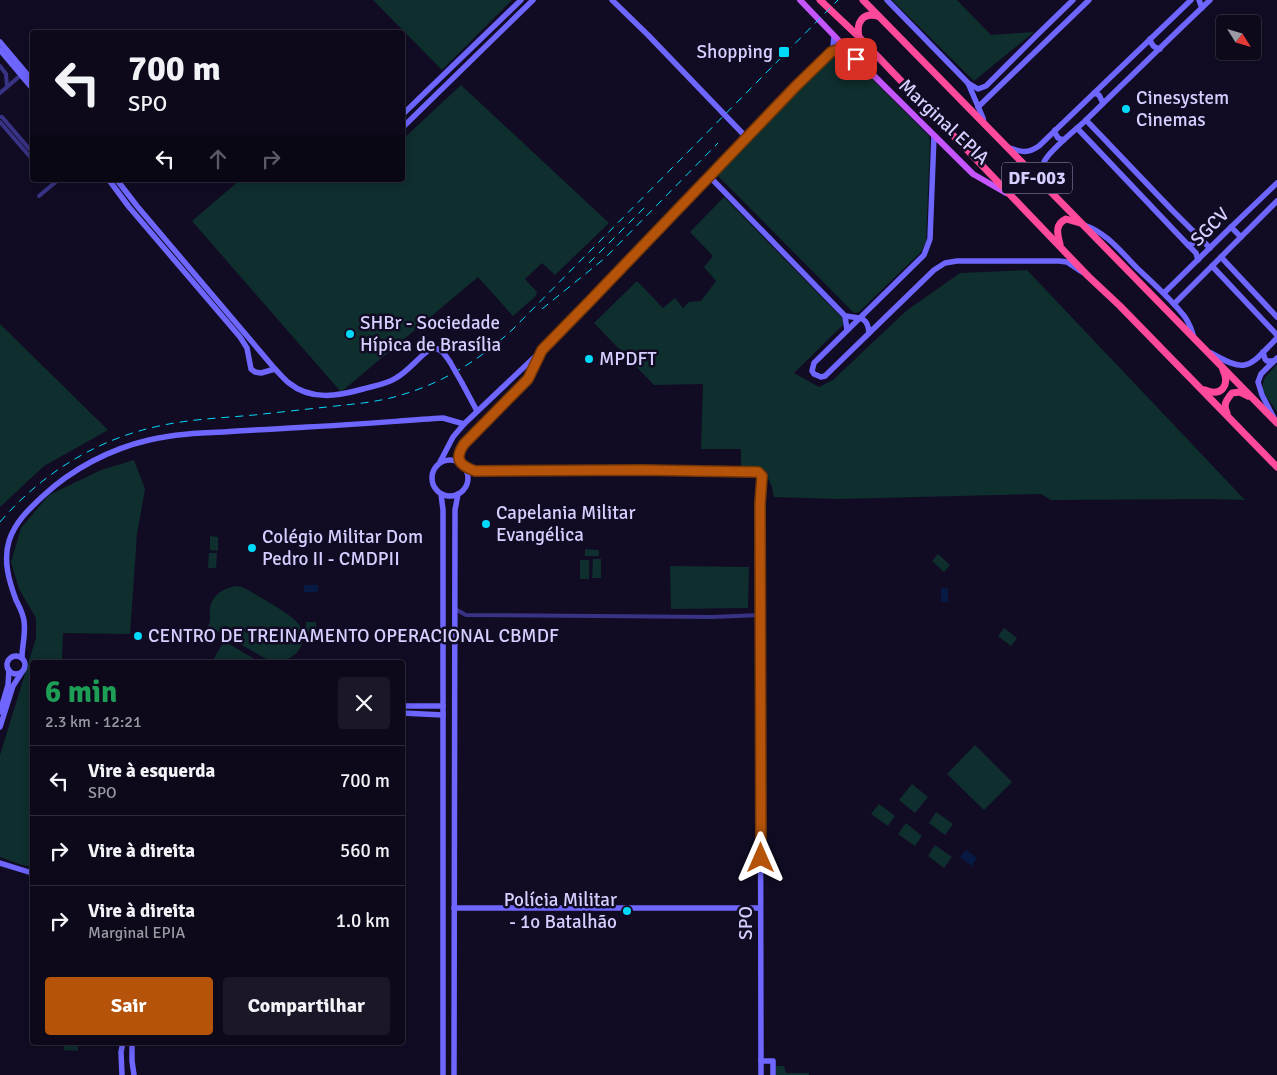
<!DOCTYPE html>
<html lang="pt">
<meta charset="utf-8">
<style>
:root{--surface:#0d091b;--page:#1b1728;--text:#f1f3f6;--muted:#9a9aa3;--line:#2d2a3a;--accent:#b45309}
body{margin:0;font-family:Signika,sans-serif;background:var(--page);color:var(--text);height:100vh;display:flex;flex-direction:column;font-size:19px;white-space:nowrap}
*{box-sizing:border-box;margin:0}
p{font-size:16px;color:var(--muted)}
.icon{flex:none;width:28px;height:28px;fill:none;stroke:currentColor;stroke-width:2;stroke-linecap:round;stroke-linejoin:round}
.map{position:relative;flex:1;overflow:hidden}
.details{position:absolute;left:30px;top:660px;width:375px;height:385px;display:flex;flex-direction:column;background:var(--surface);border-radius:5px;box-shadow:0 2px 12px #0003,0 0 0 1px var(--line)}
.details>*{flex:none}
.top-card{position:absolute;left:30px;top:30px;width:375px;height:152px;border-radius:5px;box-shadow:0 2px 12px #0003,0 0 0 1px var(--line);background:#0d091b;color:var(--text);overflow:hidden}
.needle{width:32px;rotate:127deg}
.tools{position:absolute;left:1216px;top:15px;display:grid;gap:10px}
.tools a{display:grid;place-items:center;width:45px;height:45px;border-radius:5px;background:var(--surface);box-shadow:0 2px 12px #0003,0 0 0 1px var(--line);font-size:25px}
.pin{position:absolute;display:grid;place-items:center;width:42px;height:42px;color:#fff;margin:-21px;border-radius:10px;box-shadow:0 2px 8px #0006}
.me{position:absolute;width:55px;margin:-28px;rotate:0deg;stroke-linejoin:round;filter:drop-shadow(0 0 4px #0008)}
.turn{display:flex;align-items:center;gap:18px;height:105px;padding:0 15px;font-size:22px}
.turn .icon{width:65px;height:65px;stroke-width:2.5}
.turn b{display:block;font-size:35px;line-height:42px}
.lanes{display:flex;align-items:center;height:48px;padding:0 15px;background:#0003;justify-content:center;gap:25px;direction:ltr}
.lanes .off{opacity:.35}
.round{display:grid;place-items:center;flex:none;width:52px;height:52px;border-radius:5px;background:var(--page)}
.overview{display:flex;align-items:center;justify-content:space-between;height:85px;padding:0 15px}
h1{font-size:30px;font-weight:700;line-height:38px;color:#1e9e55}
.action{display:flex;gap:10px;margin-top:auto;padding:10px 15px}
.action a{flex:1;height:58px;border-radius:5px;background:var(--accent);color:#fff;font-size:20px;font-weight:700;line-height:58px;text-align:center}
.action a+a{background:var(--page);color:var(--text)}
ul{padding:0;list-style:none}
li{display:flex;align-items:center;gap:15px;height:70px;padding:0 15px;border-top:1px solid var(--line)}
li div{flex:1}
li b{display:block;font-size:19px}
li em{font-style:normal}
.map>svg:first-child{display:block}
</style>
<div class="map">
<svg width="1277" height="1075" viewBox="0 0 1277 1075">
<rect width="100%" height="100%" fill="#110c24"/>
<g fill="#0f2e2e">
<path d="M373,0H512L442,70Z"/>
<path d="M892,0H957L991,35L1034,32L974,81Z"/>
<path d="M839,51L845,52L929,136L930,142L926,242L922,251L859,312L854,313L717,175L834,54Z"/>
<path d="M461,85L609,223L555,275L542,263L525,279L537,292L536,296L513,316L478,277L341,392L192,221L240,180H402L403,139Z"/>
<path d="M724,197L846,322L794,373L819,387L833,380L906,311L960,273L1027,270L1245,500L1209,499L1051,500L1041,494L838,499L774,497L772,487L764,469L741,466V449H701L703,384L654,385L594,323L637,281L663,308L675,298L683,308L689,302L701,301L716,281L704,267L713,256L690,232Z"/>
<path d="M0,324L108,430L44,466L0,507Z"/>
<path d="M1277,364V412L1262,390L1264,379Z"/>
<path d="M134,460L145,489L137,534L130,634L63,633L62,662H32V867L22,865L0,857V755L36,638V618L19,589L11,562L21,528L49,495L101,470Z"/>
<path d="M210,536L218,537V551L210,550Z"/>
<path d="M585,549L599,550V556H585Z"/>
<path d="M209,553H217L216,568H208Z"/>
<path d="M938,554L950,565L944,572L932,561Z"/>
<path d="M593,559H601V578H592Z"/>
<rect x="580" y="560" width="9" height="19"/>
<path d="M670,566L749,567L748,608L671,609Z"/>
<path d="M237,586L242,587L248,590C257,595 266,601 275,606C291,616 314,629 298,651C291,660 281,662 270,661L208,626C212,619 209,614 210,607C213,594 225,587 237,586Z"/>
<path d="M306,622H316V638L306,639Z"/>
<path d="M1004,628L1017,638L1011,646L998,636Z"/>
<path d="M224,641L256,660L255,662H217L213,660Z"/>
<path d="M975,745L1012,782L984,810L947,774Z"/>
<path d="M912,784L928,797L915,813L899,800Z"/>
<path d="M879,804L895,816L888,826L871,814Z"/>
<path d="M936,812L953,824L945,835L929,823Z"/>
<path d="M906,823L922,836L915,846L898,834Z"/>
<path d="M935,845L952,857L944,868L928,856Z"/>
<path d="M64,1043H78V1051L64,1050Z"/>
<path d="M776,1066H784L786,1073H809V1075H776Z"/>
</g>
<g fill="#061a43">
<rect x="304" y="585" width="14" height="7"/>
<rect x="941" y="588" width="7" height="14"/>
<path d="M966,850L977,858L972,866L960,857Z"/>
</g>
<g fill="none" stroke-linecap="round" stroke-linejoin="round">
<g stroke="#393386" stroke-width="4">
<path d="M0,66L6,74L7,87"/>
<path d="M0,93L21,75"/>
<path d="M0,117H2L32,152"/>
<path d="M0,122L32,159"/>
<path d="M39,196L58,180"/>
<path d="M455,609L466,615L712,617L761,615"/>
</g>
<g stroke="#6e66ff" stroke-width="5.5">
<path d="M612,0L648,35L746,137"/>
<path d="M887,0L968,83L983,118L984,124"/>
<path d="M1199,0L1202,8"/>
<path d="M1150,39C1151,45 1154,48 1160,49"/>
<path d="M0,42L32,80"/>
<path d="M0,50L32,88"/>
<path d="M831,52L833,47L834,36"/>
<path d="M968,83L978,89L986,86L1038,34L1073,0"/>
<path d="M1094,93L1099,95L1103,103"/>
<path d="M978,107L1089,0"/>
<path d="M402,115L521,0"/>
<path d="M1086,120L1172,210L1210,248"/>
<path d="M402,128L533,0"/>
<path d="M1077,128L1188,245L1196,253L1198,260"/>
<path d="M1055,130V133L1058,138L1064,140"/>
<path d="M934,136L930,239L924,255L814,363L812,371L814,374L821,377L825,376L934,270L945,263L957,261H1059L1067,262L1082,272"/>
<path d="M1009,148C1022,152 1027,154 1039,146L1191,0"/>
<path d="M709,176L845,316L847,330"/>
<path d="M109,180L129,207L240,337L247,348L251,369L255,372L261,373L275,369"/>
<path d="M117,180L137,206L275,369C280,374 284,379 289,383C311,401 338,396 363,389C374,386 387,384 396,378C410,370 419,356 432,348C442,348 445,355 450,362"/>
<path d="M1048,188C1046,180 1041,171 1044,162C1048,152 1075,130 1084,122C1126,81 1168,40 1210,0"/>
<path d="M1084,225C1106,232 1122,253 1138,269C1154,284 1171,299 1185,317C1189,323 1192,330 1194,338"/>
<path d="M1231,227L1241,237"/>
<path d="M1188,245L1194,243L1198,240V236"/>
<path d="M1221,257L1277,317"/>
<path d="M1212,266L1277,335"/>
<path d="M1164,293L1227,231L1277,183"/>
<path d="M1174,304L1277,201"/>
<path d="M845,316C859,318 868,316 869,333"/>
<path d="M1263,352L1265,359L1267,361H1274"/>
<path d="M1211,353C1249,375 1249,366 1277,338"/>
<path d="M462,383L477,411"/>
<path d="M1274,418L1262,395L1258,382L1261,374L1277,358"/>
<circle cx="450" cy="478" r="18"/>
<path d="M440,462L453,437L464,424L542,350L588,303L796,86L831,52L845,47"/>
<path d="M460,463C457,456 460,450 464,444L528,379L541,351"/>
<path d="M465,467L475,471H758L762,476L760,504L761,1075"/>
<path d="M441,494L443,510V1075"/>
<circle cx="16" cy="665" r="9"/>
<path d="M22,658C22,645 26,634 24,621C23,613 19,606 16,600C9,581 3,561 9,541C15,522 29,509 43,496C72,469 110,449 149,440C173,434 199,433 224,432C251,430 279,429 307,427C352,425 397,421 443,418L464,424"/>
<path d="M402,706H443"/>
<path d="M0,712L8,685L9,670"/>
<path d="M402,713L443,715"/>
<path d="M0,727L13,686L22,672"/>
<path d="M0,863L32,873"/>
<path d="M454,908H760"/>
<path d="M132,1042V1061L134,1075"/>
<path d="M761,1061H773V1075"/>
<path d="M122,1075L121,1052L123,1042"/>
<path d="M454,1075L455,510L458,494"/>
</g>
<path stroke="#c556ff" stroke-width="6" d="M800,0L845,47L973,174L1006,193"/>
<g stroke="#ff4a9b" stroke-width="7">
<path d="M820,0L859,37L1088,276L1120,306L1277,467"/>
<path d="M863,0L1277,423"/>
<path d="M859,37C856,23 862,12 878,16"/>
<path d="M1060,244C1057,233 1055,224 1066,219L1080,223"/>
<path d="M1205,390C1222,397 1230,385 1223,370"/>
<path d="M1227,413C1223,404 1226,401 1232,393L1240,392L1248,396"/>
</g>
<g stroke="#00dafa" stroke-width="1" stroke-dasharray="8 6" stroke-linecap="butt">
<path d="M589,263L645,207"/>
<path d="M542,309L605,258L718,143"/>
<path d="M0,522C41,474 97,439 159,426C190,419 222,418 254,415C290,411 327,407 363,403C376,401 389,399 401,395C443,383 481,359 513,329L838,0"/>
</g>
<path stroke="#6e66ff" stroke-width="5.5" d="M450,362L462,383"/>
</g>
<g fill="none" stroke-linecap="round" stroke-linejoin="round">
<defs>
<path id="route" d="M761,858L760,504L762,476L758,472L642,470L475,471C459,465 454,459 464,444L528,379L542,350L588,303L796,86L831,52L845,47L856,59"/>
</defs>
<use href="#route" stroke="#753606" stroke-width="12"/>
<use href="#route" stroke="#b45309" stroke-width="9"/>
</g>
<g fill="#00dafa" stroke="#110c24" stroke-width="2">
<rect x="778" y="46" width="12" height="12" rx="2.5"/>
<circle cx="1126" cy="109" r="5"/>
<circle cx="350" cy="334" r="5"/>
<circle cx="589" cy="359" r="5"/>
<circle cx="486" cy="524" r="5"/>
<circle cx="252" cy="548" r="5"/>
<circle cx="138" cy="636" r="5"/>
<circle cx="627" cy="911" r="5"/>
</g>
<g text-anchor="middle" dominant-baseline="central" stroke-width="5" stroke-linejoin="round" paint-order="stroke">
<rect fill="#110c24" stroke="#9b94bd" stroke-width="1" x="1002" y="162.5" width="70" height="31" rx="4"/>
<g font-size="18" font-weight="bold" fill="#d6cfff">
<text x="1037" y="178">DF-003</text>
</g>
<g font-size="19" fill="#d6cfff" stroke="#110c24" text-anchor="start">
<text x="773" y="52" text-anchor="end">Shopping</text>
<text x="1136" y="98">Cinesystem<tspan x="1136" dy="22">Cinemas</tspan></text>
<text x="360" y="323">SHBr - Sociedade<tspan x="360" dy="22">Hípica de Brasília</tspan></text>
<text x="599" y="359">MPDFT</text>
<text x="496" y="513">Capelania Militar<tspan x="496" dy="22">Evangélica</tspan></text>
<text x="262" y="537">Colégio Militar Dom<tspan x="262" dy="22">Pedro II - CMDPII</tspan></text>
<text x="148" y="636">CENTRO DE TREINAMENTO OPERACIONAL CBMDF</text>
<text x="617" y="900" text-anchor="end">Polícia Militar<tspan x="617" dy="22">- 1o Batalhão</tspan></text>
</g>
<g font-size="19" fill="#d6cfff" stroke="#110c24">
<text transform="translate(944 122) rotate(43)">Marginal EPIA</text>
<text transform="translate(1210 227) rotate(-45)">SGCV</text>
<text transform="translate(746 923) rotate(-90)">SPO</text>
</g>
</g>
</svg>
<div class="tools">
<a><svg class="needle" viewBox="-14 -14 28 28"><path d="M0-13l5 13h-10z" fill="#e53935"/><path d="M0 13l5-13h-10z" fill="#9a9aa3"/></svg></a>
</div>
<div class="pin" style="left:856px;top:59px;background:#d93025"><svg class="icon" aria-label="arrive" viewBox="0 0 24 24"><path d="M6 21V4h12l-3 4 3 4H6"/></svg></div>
<svg class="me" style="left:761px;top:858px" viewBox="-20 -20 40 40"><path d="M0-17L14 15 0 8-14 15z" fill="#b45309" stroke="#fff" stroke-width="4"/></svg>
<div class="top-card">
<div class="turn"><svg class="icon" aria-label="left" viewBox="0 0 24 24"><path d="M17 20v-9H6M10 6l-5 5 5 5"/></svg><div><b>700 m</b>SPO</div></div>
<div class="lanes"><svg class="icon" aria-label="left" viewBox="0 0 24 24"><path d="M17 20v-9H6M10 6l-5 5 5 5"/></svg><svg class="icon off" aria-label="ahead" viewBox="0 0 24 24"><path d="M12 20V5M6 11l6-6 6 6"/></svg><svg class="icon off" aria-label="right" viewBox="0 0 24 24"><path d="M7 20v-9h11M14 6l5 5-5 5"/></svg></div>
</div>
<section class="details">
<div class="overview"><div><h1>6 min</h1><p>2.3 km · 12:21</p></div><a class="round"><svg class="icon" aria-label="close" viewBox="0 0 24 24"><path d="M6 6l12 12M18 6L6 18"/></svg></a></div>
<ul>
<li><svg class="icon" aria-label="left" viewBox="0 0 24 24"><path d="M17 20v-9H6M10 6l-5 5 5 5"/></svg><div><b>Vire à esquerda</b><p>SPO</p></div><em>700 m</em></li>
<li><svg class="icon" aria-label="right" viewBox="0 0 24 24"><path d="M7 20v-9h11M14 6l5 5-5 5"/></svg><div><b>Vire à direita</b></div><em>560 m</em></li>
<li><svg class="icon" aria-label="right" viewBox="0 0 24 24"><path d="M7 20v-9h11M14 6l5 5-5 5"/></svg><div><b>Vire à direita</b><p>Marginal EPIA</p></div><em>1.0 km</em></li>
</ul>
<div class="action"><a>Sair</a><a>Compartilhar</a></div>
</section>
</div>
